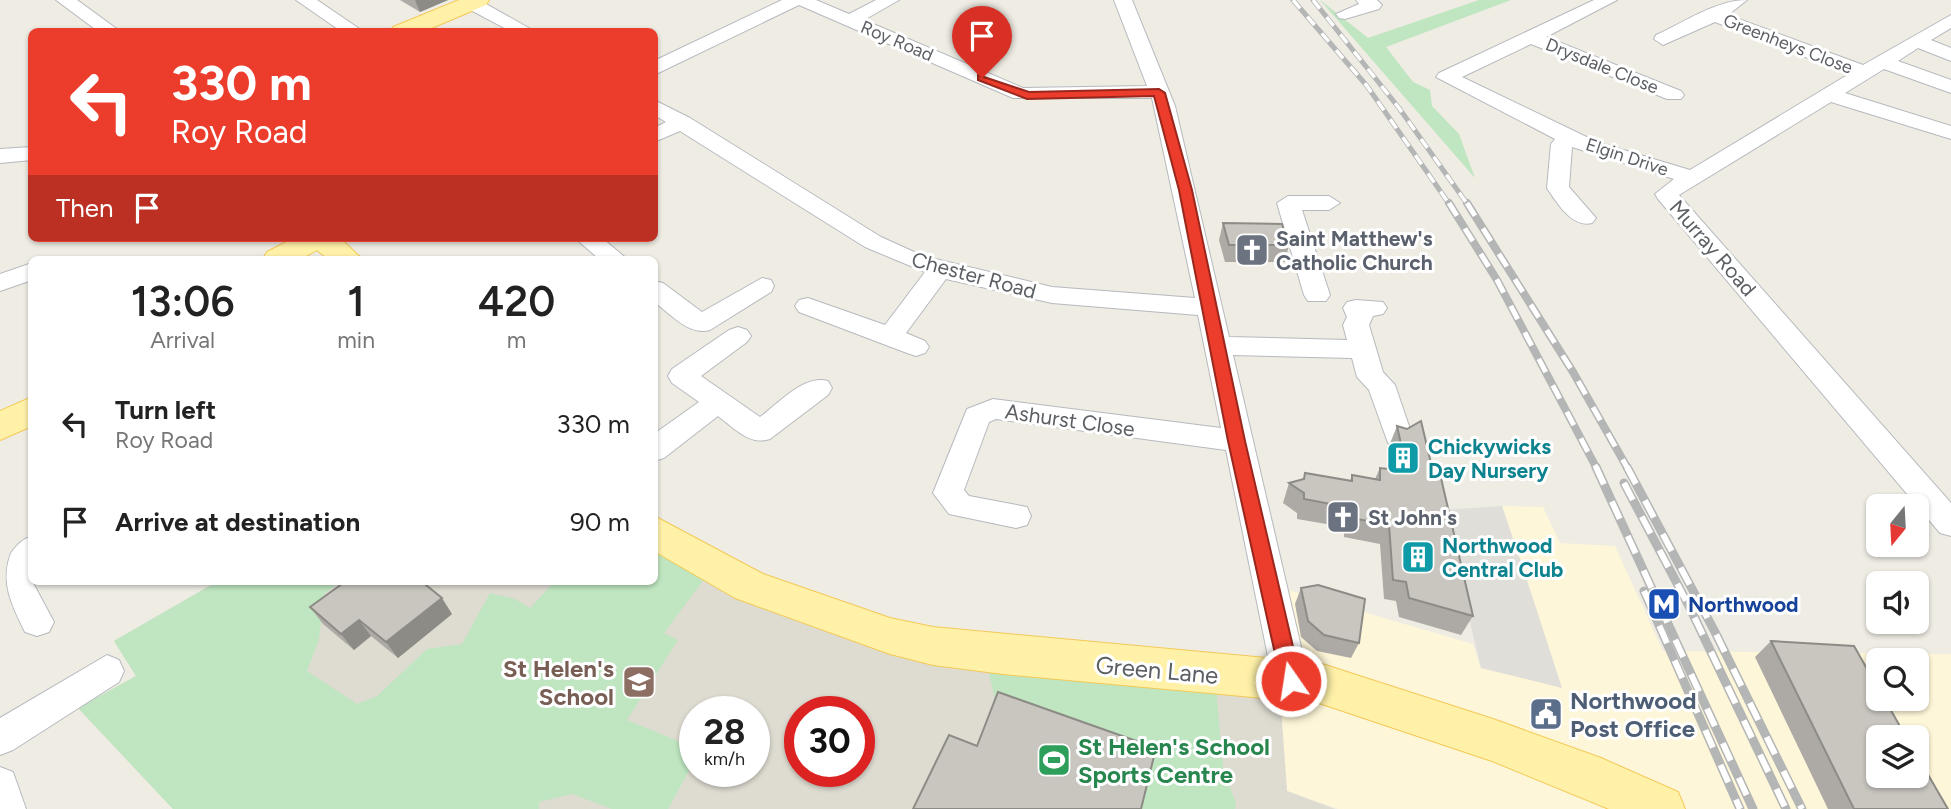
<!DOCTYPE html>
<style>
:root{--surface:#fff;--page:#f2f2f2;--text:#222;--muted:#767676}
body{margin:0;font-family:Figtree,sans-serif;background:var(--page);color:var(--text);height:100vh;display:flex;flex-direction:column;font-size:26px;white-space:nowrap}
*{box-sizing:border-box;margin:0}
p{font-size:23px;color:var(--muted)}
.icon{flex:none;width:38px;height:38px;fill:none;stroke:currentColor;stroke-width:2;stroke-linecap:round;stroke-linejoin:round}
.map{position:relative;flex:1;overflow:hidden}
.side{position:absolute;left:28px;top:256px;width:630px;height:329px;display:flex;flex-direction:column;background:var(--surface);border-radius:10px;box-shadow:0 2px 5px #0004}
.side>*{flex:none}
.top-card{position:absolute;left:28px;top:28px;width:630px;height:214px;border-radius:10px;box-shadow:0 2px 5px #0004;background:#ec3c2c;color:#fff;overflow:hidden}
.needle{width:46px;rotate:198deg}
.controls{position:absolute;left:1866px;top:494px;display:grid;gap:14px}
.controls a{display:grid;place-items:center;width:63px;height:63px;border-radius:10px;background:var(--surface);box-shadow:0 2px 5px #0004;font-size:35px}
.speed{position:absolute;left:679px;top:696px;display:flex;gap:14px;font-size:35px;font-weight:700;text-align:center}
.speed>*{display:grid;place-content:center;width:91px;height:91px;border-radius:50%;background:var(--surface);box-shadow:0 2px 5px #0004;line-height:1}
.speed small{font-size:18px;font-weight:400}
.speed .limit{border:10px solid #d22;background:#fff;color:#111}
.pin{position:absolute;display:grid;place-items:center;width:60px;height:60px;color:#fff;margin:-72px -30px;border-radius:50% 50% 50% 0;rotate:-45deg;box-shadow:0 0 7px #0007}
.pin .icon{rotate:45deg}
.me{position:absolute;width:77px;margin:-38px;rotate:347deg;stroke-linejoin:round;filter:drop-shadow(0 0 5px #0008)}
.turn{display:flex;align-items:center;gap:24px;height:147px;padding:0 28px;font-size:32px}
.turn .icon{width:91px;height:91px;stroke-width:2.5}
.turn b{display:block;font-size:49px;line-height:60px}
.then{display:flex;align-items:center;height:66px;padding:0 28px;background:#0003;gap:14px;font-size:26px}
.eta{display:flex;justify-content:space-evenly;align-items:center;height:119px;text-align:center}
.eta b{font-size:42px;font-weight:600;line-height:49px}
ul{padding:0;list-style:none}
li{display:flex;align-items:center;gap:21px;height:98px;padding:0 28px}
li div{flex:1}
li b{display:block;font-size:26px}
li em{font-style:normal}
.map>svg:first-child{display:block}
</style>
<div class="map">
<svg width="1951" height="809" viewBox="0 0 1951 809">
<rect width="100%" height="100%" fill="#eeece3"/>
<path fill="#fef6d8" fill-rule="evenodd" d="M1502,506L1543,507L1560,543L1615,546L1663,651L1951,654V809H1338L1287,791L1280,695L1278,587L1473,644L1481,668L1561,687ZM1878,660H1916V698H1878ZM1878,737H1916V775H1878Z"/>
<path fill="#dfded8" d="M1502,506L1524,571L1562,688L1481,668L1443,510Z"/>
<path fill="#dedbd1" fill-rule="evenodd" d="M655,548L763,602L1280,695L1287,791L1335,809H173L78,708L136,676L114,641L218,581H654ZM695,712H754V772H695ZM800,712H859V772H800Z"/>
<g fill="#bfe6c0">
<path d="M1320,0L1368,38L1479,0H1511L1386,47L1413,82L1430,90L1432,106L1459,134L1475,178Z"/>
<path d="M655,548L705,578L664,633L678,640L627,720L695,748V760L668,809H612L572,794L539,802V809H173L78,708L136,676L114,641L218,581H341L324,594L319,640L307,671L357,704L377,696L427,649L462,644L490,593L515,599L530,608L555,581H654Z"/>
<path d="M987,665L1216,688L1223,767L1236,804L1235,809H1142L1151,767L998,712Z"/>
</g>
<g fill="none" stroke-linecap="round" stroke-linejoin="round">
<defs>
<g id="minor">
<path d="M56,0H77L121,32H99Z"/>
<path d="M296,0H317L364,32H342Z"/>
<path d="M464,0H479L536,32H512L465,7Z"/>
<path d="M782,0H816L849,14L876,0H899L864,20L1023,88L1147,86L1114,0H1132L1175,106L1229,337L1347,340L1343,325L1347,317L1343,308L1347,302L1356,300L1383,302L1387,308L1383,314L1373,316L1369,325L1383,372L1395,385L1412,435L1408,443L1398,446L1388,443L1369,390L1357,377L1352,358L1233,355L1309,681L1303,692L1291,697L1279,692L1273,681L1226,450L996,419L989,422L964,490L969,496L1027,507L1031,516L1027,525L1016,528L949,514L933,493L967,409L993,399L1221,428L1198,315L1052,303L946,279L906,333L925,341L929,347L925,353L916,356L907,353L799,312L795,306L799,300L808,298L885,325L925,272L865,247L680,131L654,142V128L666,122L654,115V100L690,118L881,237L923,256L1052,287L1195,298L1152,98H1013L799,5L654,75V61Z"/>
<path d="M1356,0H1377L1382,5L1379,9L1345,19L1339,18L1336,14L1359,4Z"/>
<path d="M1594,0H1617L1546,37L1681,91L1684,95L1681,99H1667L1531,44L1462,77L1597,142L1690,170L1849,74L1715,22L1663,45L1654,39L1656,35C1685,22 1716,0 1747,0L1728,15L1863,65L1951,15V28L1931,40L1951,48V61L1918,48L1898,61L1951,80V93L1884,69L1845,93L1951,126V139L1831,102L1679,195L1951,503V536L1940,533L1658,199L1655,194L1674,179L1572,147L1569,187L1596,218L1592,223C1572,228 1557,203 1547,188L1551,144L1555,139L1436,77L1439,73Z"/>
<path d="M32,147V160L0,163V149Z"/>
<path d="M1288,196H1329L1340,203L1329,210H1302L1330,295L1326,301H1308L1304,295L1277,203Z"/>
<path d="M575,238H602L627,259H599Z"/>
<path d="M32,263V280L0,291V274Z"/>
<path d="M762,278L771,280L774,286L771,292L710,330C689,336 671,314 654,302V281L663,283L702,312Z"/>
<path d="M738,327L747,330L751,336L747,342L701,376L760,417C778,404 804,374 828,381L832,388L828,395L770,439C750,446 734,428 718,416L664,458L654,461V434L699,402L672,383L668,376L672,369L729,330Z"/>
<path d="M32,536V581L54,622L49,632L37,636L25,632C11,604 0,581 11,553C18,544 21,540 32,536Z"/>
<path d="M107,655L119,660L124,671L119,682L13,750L0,755V718Z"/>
<path d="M0,767L13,772L26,809H0Z"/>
</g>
<g id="major">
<path d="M459,0H489L486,5L422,32H390L393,27Z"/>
<path d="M294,238H340L362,259H328L317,250L301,259H263L267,252Z"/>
<path d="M32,397V426L0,440V411Z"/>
<path d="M654,516L763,574L890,618L933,627L1319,663L1493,719L1601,758L1678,792L1685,809H1609L1492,761L1319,703L1003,674L933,665L890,654L735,598L654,551Z"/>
</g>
</defs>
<use href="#minor" stroke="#b6b9be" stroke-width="2"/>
<use href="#major" stroke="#f4c957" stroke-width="2"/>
<use href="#minor" fill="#fff" fill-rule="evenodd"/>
<use href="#major" fill="#fff1a8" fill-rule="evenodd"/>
<defs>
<g id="rail-far2">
<path d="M1293,0L1367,86L1450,205"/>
<path d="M1313,0L1399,108L1468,205"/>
</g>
<g id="rail-far1">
<path d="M1449,203L1497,280L1597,469"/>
<path d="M1467,203L1573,372L1628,469"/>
</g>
<g id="rail">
<path d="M1596,467L1753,809"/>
<path d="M1627,467L1715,632L1802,809"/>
<path d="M1624,483L1690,608L1786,809"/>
<path d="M1644,591L1740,809"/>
</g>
</defs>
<use href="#rail-far2" stroke="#b4b5b5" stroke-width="5"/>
<use href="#rail-far1" stroke="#b4b5b5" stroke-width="8"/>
<use href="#rail" stroke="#b4b5b5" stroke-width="9"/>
<use href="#rail-far2" stroke="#fff" stroke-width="3.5" stroke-dasharray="11" stroke-linecap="butt"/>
<use href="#rail-far1" stroke="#fff" stroke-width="5" stroke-dasharray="15" stroke-linecap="butt"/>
<use href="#rail" stroke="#fff" stroke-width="6" stroke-dasharray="19" stroke-linecap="butt"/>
</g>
<g fill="#adaaa5">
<path d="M400,0H448L420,12Z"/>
<path d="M1223,223L1289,245L1285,262H1225L1219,240Z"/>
<path d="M1397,426L1434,476L1473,616L1461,635L1399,617L1396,601L1384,599L1380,544L1344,537V527L1297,519V513L1283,503L1289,483L1303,480L1305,473L1350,481L1352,475L1375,479L1380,468L1394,470L1389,446Z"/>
<path d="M1301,588L1359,643L1351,658L1317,651L1301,637L1295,604Z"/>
<path d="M310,607L452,614L398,658L371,636L354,650L323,624Z"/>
<path d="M1771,641L1948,809H1828L1755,657Z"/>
</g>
<g fill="#8d8b86">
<path d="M415,0H448L420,12Z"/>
<path d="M442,598L452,614L398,658L386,642Z"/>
<path d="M359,620L371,636L354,650L341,634Z"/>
</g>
<g fill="#c9c6c0" stroke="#8d8b86" stroke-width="2">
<path d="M1223,223L1282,224L1289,245H1229Z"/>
<path d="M1421,421L1434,476L1441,478L1473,616L1409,598L1406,582L1393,580L1389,525L1352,518V508L1304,499V493L1289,483L1304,479L1305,473L1352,481V475L1380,480V468L1407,471L1397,426L1407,429Z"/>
<path d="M346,581H421L442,598L386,642L359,620L341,634L310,607Z"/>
<path d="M1318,585L1365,599L1359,643L1324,635L1308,621L1301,588Z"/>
<path d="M1771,641L1854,646L1878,688V698H1884L1906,737H1878V775H1916V754L1948,809H1854Z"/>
<path d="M998,692L1156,748L1141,809H913L949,735L977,746Z"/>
</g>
<path fill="#ec3c2c" stroke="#99271d" stroke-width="2" d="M978,75L1029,92L1159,89L1165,93L1192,190L1245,441L1301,681L1298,688L1291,690L1284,688L1281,681L1228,441L1179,190L1154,96L1027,99L978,80Z"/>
<defs>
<symbol id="church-square" viewBox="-11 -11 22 22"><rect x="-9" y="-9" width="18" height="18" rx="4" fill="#6b7280" stroke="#fff"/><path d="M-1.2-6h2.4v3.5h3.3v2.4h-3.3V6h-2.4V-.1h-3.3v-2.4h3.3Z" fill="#fff"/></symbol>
<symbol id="building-square" viewBox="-11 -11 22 22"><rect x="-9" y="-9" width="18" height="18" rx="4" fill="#0f9aa8" stroke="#fff"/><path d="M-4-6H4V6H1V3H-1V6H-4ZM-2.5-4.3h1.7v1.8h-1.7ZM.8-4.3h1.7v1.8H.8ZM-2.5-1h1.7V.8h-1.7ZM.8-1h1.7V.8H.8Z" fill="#fff"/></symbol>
<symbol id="metro-square" viewBox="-11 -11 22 22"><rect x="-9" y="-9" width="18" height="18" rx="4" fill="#1a4fb4" stroke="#fff"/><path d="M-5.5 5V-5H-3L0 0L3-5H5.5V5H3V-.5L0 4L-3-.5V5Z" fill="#fff"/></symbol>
<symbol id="school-square" viewBox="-11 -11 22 22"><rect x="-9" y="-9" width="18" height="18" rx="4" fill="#8d6e63" stroke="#fff"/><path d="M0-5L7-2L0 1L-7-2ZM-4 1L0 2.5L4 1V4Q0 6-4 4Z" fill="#fff"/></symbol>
<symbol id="civic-square" viewBox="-11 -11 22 22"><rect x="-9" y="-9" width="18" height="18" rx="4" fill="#5c6f8a" stroke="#fff"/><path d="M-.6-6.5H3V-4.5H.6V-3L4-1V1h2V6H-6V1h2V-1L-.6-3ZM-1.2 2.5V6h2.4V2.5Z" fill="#fff"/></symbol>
<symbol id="stadium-square" viewBox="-11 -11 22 22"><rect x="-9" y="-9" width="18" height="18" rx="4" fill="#2e9e5b" stroke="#fff"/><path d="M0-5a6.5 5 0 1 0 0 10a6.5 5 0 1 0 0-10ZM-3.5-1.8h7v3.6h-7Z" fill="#fff"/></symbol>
</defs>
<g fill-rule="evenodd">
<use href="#church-square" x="1233" y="231" width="38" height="38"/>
<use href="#building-square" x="1384" y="439" width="38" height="38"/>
<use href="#church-square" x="1324" y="498" width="38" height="38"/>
<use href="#building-square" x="1399" y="538" width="38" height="38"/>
<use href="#metro-square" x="1645" y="585" width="38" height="38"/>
<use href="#school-square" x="620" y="663" width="38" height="38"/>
<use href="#civic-square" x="1527" y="695" width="38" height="38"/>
<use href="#stadium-square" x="1035" y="741" width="38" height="38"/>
</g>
<g text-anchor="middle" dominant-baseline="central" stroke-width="6" stroke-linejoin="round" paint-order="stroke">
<g font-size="18" fill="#5b5f64" stroke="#fff">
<text transform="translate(897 41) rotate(23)">Roy Road</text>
<text transform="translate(1788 44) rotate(21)">Greenheys Close</text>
<text transform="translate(1602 66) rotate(22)">Drysdale Close</text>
<text transform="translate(1627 157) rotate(18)">Elgin Drive</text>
</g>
<g font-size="21" font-weight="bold" fill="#5b616d" stroke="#fff" text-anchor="start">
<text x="1276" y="238">Saint Matthew's<tspan x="1276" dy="24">Catholic Church</tspan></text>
<text x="1368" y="517">St John's</text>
</g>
<g font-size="21" fill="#5b5f64" stroke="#fff">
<text transform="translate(1713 248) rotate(49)">Murray Road</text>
<text transform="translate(974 275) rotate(15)">Chester Road</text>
<text transform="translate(1070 420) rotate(8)">Ashurst Close</text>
</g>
<g font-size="21" font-weight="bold" fill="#0d838f" stroke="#fff" text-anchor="start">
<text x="1428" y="446">Chickywicks<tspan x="1428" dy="24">Day Nursery</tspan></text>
<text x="1442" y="545">Northwood<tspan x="1442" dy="24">Central Club</tspan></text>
</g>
<g font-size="21" font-weight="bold" fill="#164399" stroke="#fff" text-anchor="start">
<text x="1688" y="604">Northwood</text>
</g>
<g font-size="24" font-weight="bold" fill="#785e54" stroke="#fff" text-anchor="end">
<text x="614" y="668">St Helen's<tspan x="614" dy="28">School</tspan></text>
</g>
<g font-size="24" fill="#5b5f64" stroke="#fff">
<text transform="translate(1157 670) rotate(5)">Green Lane</text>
</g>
<g font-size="24" font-weight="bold" fill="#4e5e75" stroke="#fff" text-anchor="start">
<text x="1570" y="700">Northwood<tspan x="1570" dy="28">Post Office</tspan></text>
</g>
<g font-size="24" font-weight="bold" fill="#27864d" stroke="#fff" text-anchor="start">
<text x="1078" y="746">St Helen's School<tspan x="1078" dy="28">Sports Centre</tspan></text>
</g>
</g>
</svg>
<div class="controls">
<a><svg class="needle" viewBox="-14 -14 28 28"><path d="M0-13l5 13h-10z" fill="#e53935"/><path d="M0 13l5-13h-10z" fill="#767676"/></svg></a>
<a><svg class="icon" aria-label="sound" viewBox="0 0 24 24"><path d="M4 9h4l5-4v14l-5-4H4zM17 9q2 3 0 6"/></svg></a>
<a><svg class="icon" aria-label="search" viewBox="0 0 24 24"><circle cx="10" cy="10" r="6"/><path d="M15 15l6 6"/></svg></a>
<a><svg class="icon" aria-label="layers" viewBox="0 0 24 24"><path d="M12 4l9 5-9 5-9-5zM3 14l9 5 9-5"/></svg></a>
</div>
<div class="speed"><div>28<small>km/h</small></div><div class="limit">30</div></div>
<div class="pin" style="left:982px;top:78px;background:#d93025"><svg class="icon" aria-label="arrive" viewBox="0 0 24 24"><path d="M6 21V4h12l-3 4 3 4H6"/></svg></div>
<svg class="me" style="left:1291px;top:681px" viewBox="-20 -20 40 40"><circle r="17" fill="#ec3c2c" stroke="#fff" stroke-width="3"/><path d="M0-11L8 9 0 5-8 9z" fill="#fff"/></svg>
<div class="top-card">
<div class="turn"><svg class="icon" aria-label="left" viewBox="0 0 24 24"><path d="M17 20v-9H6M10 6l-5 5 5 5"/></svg><div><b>330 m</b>Roy Road</div></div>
<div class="then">Then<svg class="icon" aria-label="arrive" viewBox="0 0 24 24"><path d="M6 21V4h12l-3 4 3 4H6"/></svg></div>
</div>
<section class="side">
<div class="eta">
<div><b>13:06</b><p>Arrival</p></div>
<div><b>1</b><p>min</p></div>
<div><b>420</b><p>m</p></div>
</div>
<ul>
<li><svg class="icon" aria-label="left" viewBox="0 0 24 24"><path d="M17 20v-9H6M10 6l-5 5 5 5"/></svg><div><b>Turn left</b><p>Roy Road</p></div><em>330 m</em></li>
<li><svg class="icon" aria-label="arrive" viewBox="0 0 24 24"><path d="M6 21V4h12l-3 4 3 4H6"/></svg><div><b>Arrive at destination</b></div><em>90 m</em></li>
</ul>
</section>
</div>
